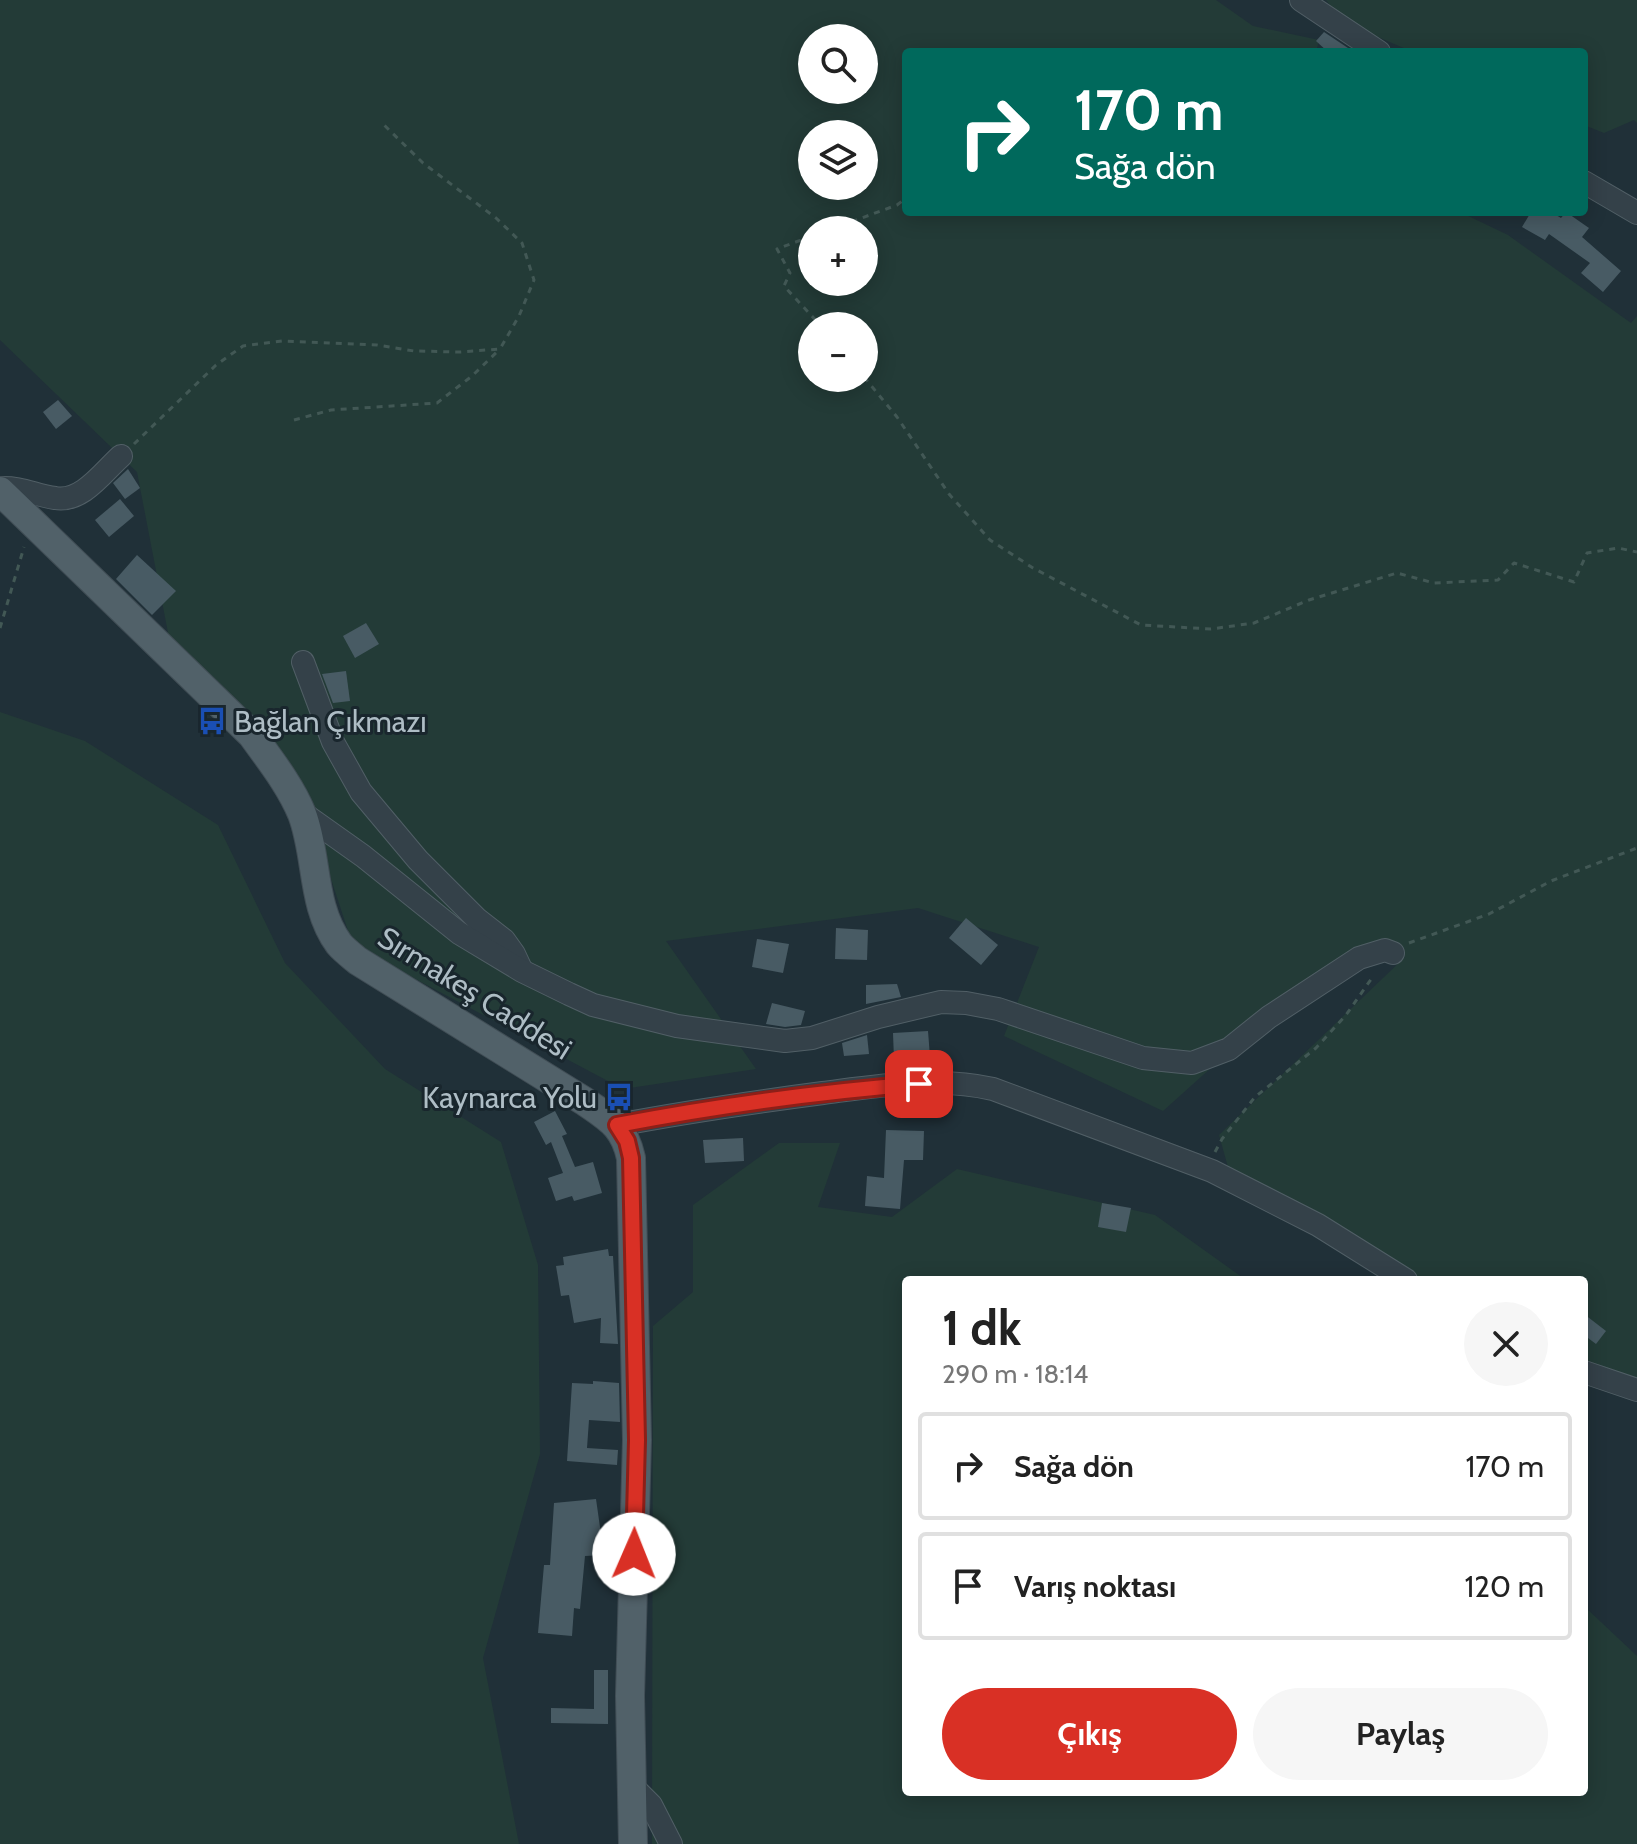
<!DOCTYPE html>
<html lang="tr">
<meta charset="utf-8">
<style>
:root{--surface:#fff;--page:#f6f6f6;--text:#222;--muted:#767676;--line:#e0e0e0;--accent:#d93025}
body{margin:0;font-family:Cabin,sans-serif;background:var(--page);color:var(--text);height:100vh;display:flex;flex-direction:column;font-size:30px;white-space:nowrap}
*{box-sizing:border-box;margin:0}
p{font-size:26px;color:var(--muted)}
.icon{flex:none;width:44px;height:44px;fill:none;stroke:currentColor;stroke-width:2;stroke-linecap:round;stroke-linejoin:round}
.map{position:relative;flex:1;overflow:hidden}
.details{position:absolute;left:902px;top:1276px;width:686px;height:520px;display:flex;flex-direction:column;background:var(--surface);border-radius:8px;box-shadow:0 4px 20px #0003}
.details>*{flex:none}
.hud{position:absolute;left:902px;top:48px;width:686px;height:168px;border-radius:8px;box-shadow:0 4px 20px #0003;background:#00695c;color:#fff;overflow:hidden}
.controls{position:absolute;left:798px;top:24px;display:grid;gap:16px}
.controls a{display:grid;place-items:center;width:80px;height:80px;border-radius:50%;background:var(--surface);box-shadow:0 4px 20px #0003;font-size:40px}
.pin{position:absolute;display:grid;place-items:center;width:68px;height:68px;color:#fff;margin:-34px;border-radius:16px;box-shadow:0 4px 12px #0006}
.me{position:absolute;width:88px;margin:-44px;rotate:1deg;stroke-linejoin:round;filter:drop-shadow(0 0 6px #0008)}
.turn{display:flex;align-items:center;gap:28px;height:168px;padding:0 40px;font-size:36px}
.turn .icon{width:104px;height:104px;stroke-width:2.5}
.turn b{display:block;font-size:56px;line-height:68px}
.round{display:grid;place-items:center;flex:none;width:84px;height:84px;border-radius:42px;background:var(--page)}
.headline{display:flex;align-items:center;justify-content:space-between;height:136px;padding:0 40px}
h1{font-size:48px;font-weight:700;line-height:60px}
.primary-button{display:flex;gap:16px;margin-top:auto;padding:16px 40px}
.primary-button a{flex:1;height:92px;border-radius:48px;background:var(--accent);color:#fff;font-size:32px;font-weight:700;line-height:92px;text-align:center}
.primary-button a+a{background:var(--page);color:var(--text)}
ul{padding:0;list-style:none}
li{display:flex;align-items:center;gap:24px;height:108px;margin:0 16px 12px;padding:0 24px;border:4px solid var(--line);border-radius:8px}
li div{flex:1}
li b{display:block;font-size:30px}
li em{font-style:normal}
.map>svg:first-child{display:block}
</style>
<div class="map">
<svg width="1637" height="1844" viewBox="0 0 1637 1844">
<rect width="100%" height="100%" fill="#203038"/>
<g fill="#233b37" fill-rule="evenodd">
<path d="M0,0H1216L1253,26L1319,40L1316,52H906V212H1460L1508,235L1631,323L1637,316V1382L1584,1362V1280H1420L1228,1167L1219,1135L1405,957L1319,971L1163,1111L1004,1036L1039,947L918,908L666,941L756,1069L623,1089L353,946L297,775L170,643L137,472L0,340ZM812,38H864V90H812ZM812,134H864V186H812ZM812,230H864V282H812ZM812,326H864V378H812Z"/>
<path d="M1326,0H1637V123L1634,120L1604,133L1584,125V52H1413L1343,22Z"/>
<path d="M0,712L85,741L218,825L285,963L385,1069L501,1142L538,1265L540,1454L483,1658L519,1844H0Z"/>
<path d="M779,1143H840L818,1207L892,1217L957,1169L1155,1215L1246,1280H906V1792H1584V1606L1637,1656V1844H652L653,1326L693,1292V1205Z"/>
</g>
<g fill="#485b64">
<path d="M1324,32L1354,52H1328L1316,41Z"/>
<path d="M1531,212H1551L1561,218L1566,212L1589,228L1582,237L1621,271L1603,292L1581,273L1590,263L1549,234L1545,240L1522,227Z"/>
<path d="M58,400L72,416L56,429L43,412Z"/>
<path d="M128,469L140,488L125,499L113,483Z"/>
<path d="M120,499L134,516L109,537L95,520Z"/>
<path d="M137,555L176,591L152,615L116,579Z"/>
<path d="M366,623L379,644L355,658L343,636Z"/>
<path d="M346,671L350,701L333,703L322,674Z"/>
<path d="M966,918L998,945L981,965L949,938Z"/>
<path d="M836,928L868,930L867,960L835,959Z"/>
<path d="M757,939L789,944L783,973L752,967Z"/>
<path d="M897,984L901,997L866,1004V985Z"/>
<path d="M772,1003L805,1011L801,1025L785,1027L766,1024Z"/>
<path d="M928,1031L930,1057L894,1059L893,1033Z"/>
<path d="M867,1035L869,1054L844,1056L842,1043Z"/>
<path d="M555,1111L567,1134L562,1136L575,1167L593,1162L602,1193L574,1201L572,1196L556,1201L548,1178L563,1173L551,1142L546,1145L534,1122Z"/>
<path d="M886,1130L924,1131L923,1160H904L900,1209L865,1206L867,1176L884,1178Z"/>
<path d="M743,1138L744,1161L705,1163L703,1140Z"/>
<path d="M1102,1203L1131,1208L1126,1232L1098,1227Z"/>
<path d="M608,1249L609,1256H613L618,1344L600,1343L601,1318L574,1323L569,1295L561,1296L556,1266L564,1265L563,1257Z"/>
<path d="M1584,1314L1606,1331L1596,1344L1584,1335Z"/>
<path d="M593,1381L619,1383L620,1422L589,1420L587,1448L618,1450L617,1465L567,1461L572,1383L593,1384Z"/>
<path d="M596,1499L604,1555L585,1556L580,1609L574,1608L572,1636L538,1633L544,1565H550L554,1503Z"/>
<path d="M594,1670H608V1724L551,1723V1708L594,1709Z"/>
</g>
<g fill="none" stroke-linecap="round" stroke-linejoin="round">
<defs>
<g id="minor">
<path d="M1301,0L1379,52"/>
<path d="M1584,182L1637,213"/>
<path d="M0,488C22,487 34,495 55,498C82,503 103,472 121,456"/>
<path d="M303,662L333,742L361,792L418,860L477,919L504,940L514,954L521,969"/>
<path d="M301,812L363,856L459,933L522,971L569,994L593,1005L677,1026L785,1041L812,1038L878,1017L941,1002L966,1003L998,1009L1143,1058L1192,1063L1229,1049L1269,1017L1359,958L1385,950L1393,953"/>
<path d="M617,1125C686,1112 754,1102 823,1093C878,1086 938,1076 993,1089L1212,1171L1318,1225L1406,1280"/>
<path d="M1584,1372L1637,1390"/>
<path d="M632,1786L651,1805L671,1844"/>
</g>
<path id="major" d="M0,491L252,735C270,760 290,785 302,814C318,856 311,906 339,944C344,950 352,956 358,961L584,1101C610,1119 624,1126 631,1158L637,1440L630,1696L633,1844"/>
</defs>
<use href="#minor" stroke="#515f66" stroke-width="24"/>
<use href="#major" stroke="#404d55" stroke-width="30"/>
<g stroke="#425855" stroke-width="3" stroke-dasharray="6 6" stroke-linecap="butt">
<path d="M829,230L897,205L906,198"/>
<path d="M812,236L777,249L790,273L784,286L821,326"/>
<path d="M864,377L897,417L949,494L990,540L1033,568L1141,625L1211,629L1254,623L1309,600L1397,573L1434,583L1498,580L1514,563L1574,582L1587,553L1618,548L1637,552"/>
<path d="M294,420L331,410L437,403L472,376L500,349"/>
<path d="M134,444L216,365L243,346L282,341L377,345L414,351L460,352L500,349L519,316L534,280L522,243L496,218L423,163L383,124"/>
<path d="M0,628L24,547"/>
<path d="M1409,943L1489,914L1551,881L1637,848"/>
<path d="M1215,1152L1222,1139L1255,1097L1316,1048L1346,1015L1374,975"/>
</g>
<use href="#minor" stroke="#344149" stroke-width="22"/>
<use href="#major" stroke="#516169" stroke-width="28"/>
</g>
<g fill="none" stroke-linecap="round" stroke-linejoin="round">
<defs>
<path id="route" d="M634,1554L637,1440L631,1158L627,1141L617,1125C717,1106 817,1092 919,1084"/>
</defs>
<use href="#route" stroke="#8d1f18" stroke-width="20"/>
<use href="#route" stroke="#d93025" stroke-width="14"/>
</g>
<defs>
<symbol id="bus-bare" viewBox="-9 -9 18 18"><path d="M-5-6H5V4H4V6H2V4H-2V6H-4V4H-5ZM-3.5-4V0h7V-4ZM-3.5 1.2v1.5H-2V1.2ZM2 1.2v1.5H3.5V1.2Z" fill="#1a4fb4" stroke="#19262d" stroke-width="2.5" paint-order="stroke"/></symbol>
</defs>
<g fill-rule="evenodd">
<use href="#bus-bare" x="192" y="701" width="40" height="40"/>
<use href="#bus-bare" x="599" y="1077" width="40" height="40"/>
</g>
<g text-anchor="middle" dominant-baseline="central" stroke-width="6" stroke-linejoin="round" paint-order="stroke">
<g font-size="30" fill="#aebdc5" stroke="#19262d" text-anchor="start">
<text x="234" y="721">Bağlan Çıkmazı</text>
<text x="597" y="1097" text-anchor="end">Kaynarca Yolu</text>
</g>
<g font-size="30" fill="#aebdc5" stroke="#19262d">
<text transform="translate(475 993) rotate(32)">Sırmakeş Caddesi</text>
</g>
</g>
</svg>
<div class="controls">
<a><svg class="icon" aria-label="search" viewBox="0 0 24 24"><circle cx="10" cy="10" r="6"/><path d="M15 15l6 6"/></svg></a>
<a><svg class="icon" aria-label="layers" viewBox="0 0 24 24"><path d="M12 4l9 5-9 5-9-5zM3 14l9 5 9-5"/></svg></a>
<a>+</a>
<a>−</a>
</div>
<div class="pin" style="left:919px;top:1084px;background:#d93025"><svg class="icon" aria-label="arrive" viewBox="0 0 24 24"><path d="M6 21V4h12l-3 4 3 4H6"/></svg></div>
<svg class="me" style="left:634px;top:1554px" viewBox="-20 -20 40 40"><circle r="19" fill="#fff"/><path d="M0-13L10 11 0 6-10 11z" fill="#d93025"/></svg>
<div class="hud">
<div class="turn"><svg class="icon" aria-label="right" viewBox="0 0 24 24"><path d="M7 20v-9h11M14 6l5 5-5 5"/></svg><div><b>170 m</b>Sağa dön</div></div>
</div>
<section class="details">
<div class="headline"><div><h1>1 dk</h1><p>290 m · 18:14</p></div><a class="round"><svg class="icon" aria-label="close" viewBox="0 0 24 24"><path d="M6 6l12 12M18 6L6 18"/></svg></a></div>
<ul>
<li><svg class="icon" aria-label="right" viewBox="0 0 24 24"><path d="M7 20v-9h11M14 6l5 5-5 5"/></svg><div><b>Sağa dön</b></div><em>170 m</em></li>
<li><svg class="icon" aria-label="arrive" viewBox="0 0 24 24"><path d="M6 21V4h12l-3 4 3 4H6"/></svg><div><b>Varış noktası</b></div><em>120 m</em></li>
</ul>
<div class="primary-button"><a>Çıkış</a><a>Paylaş</a></div>
</section>
</div>
